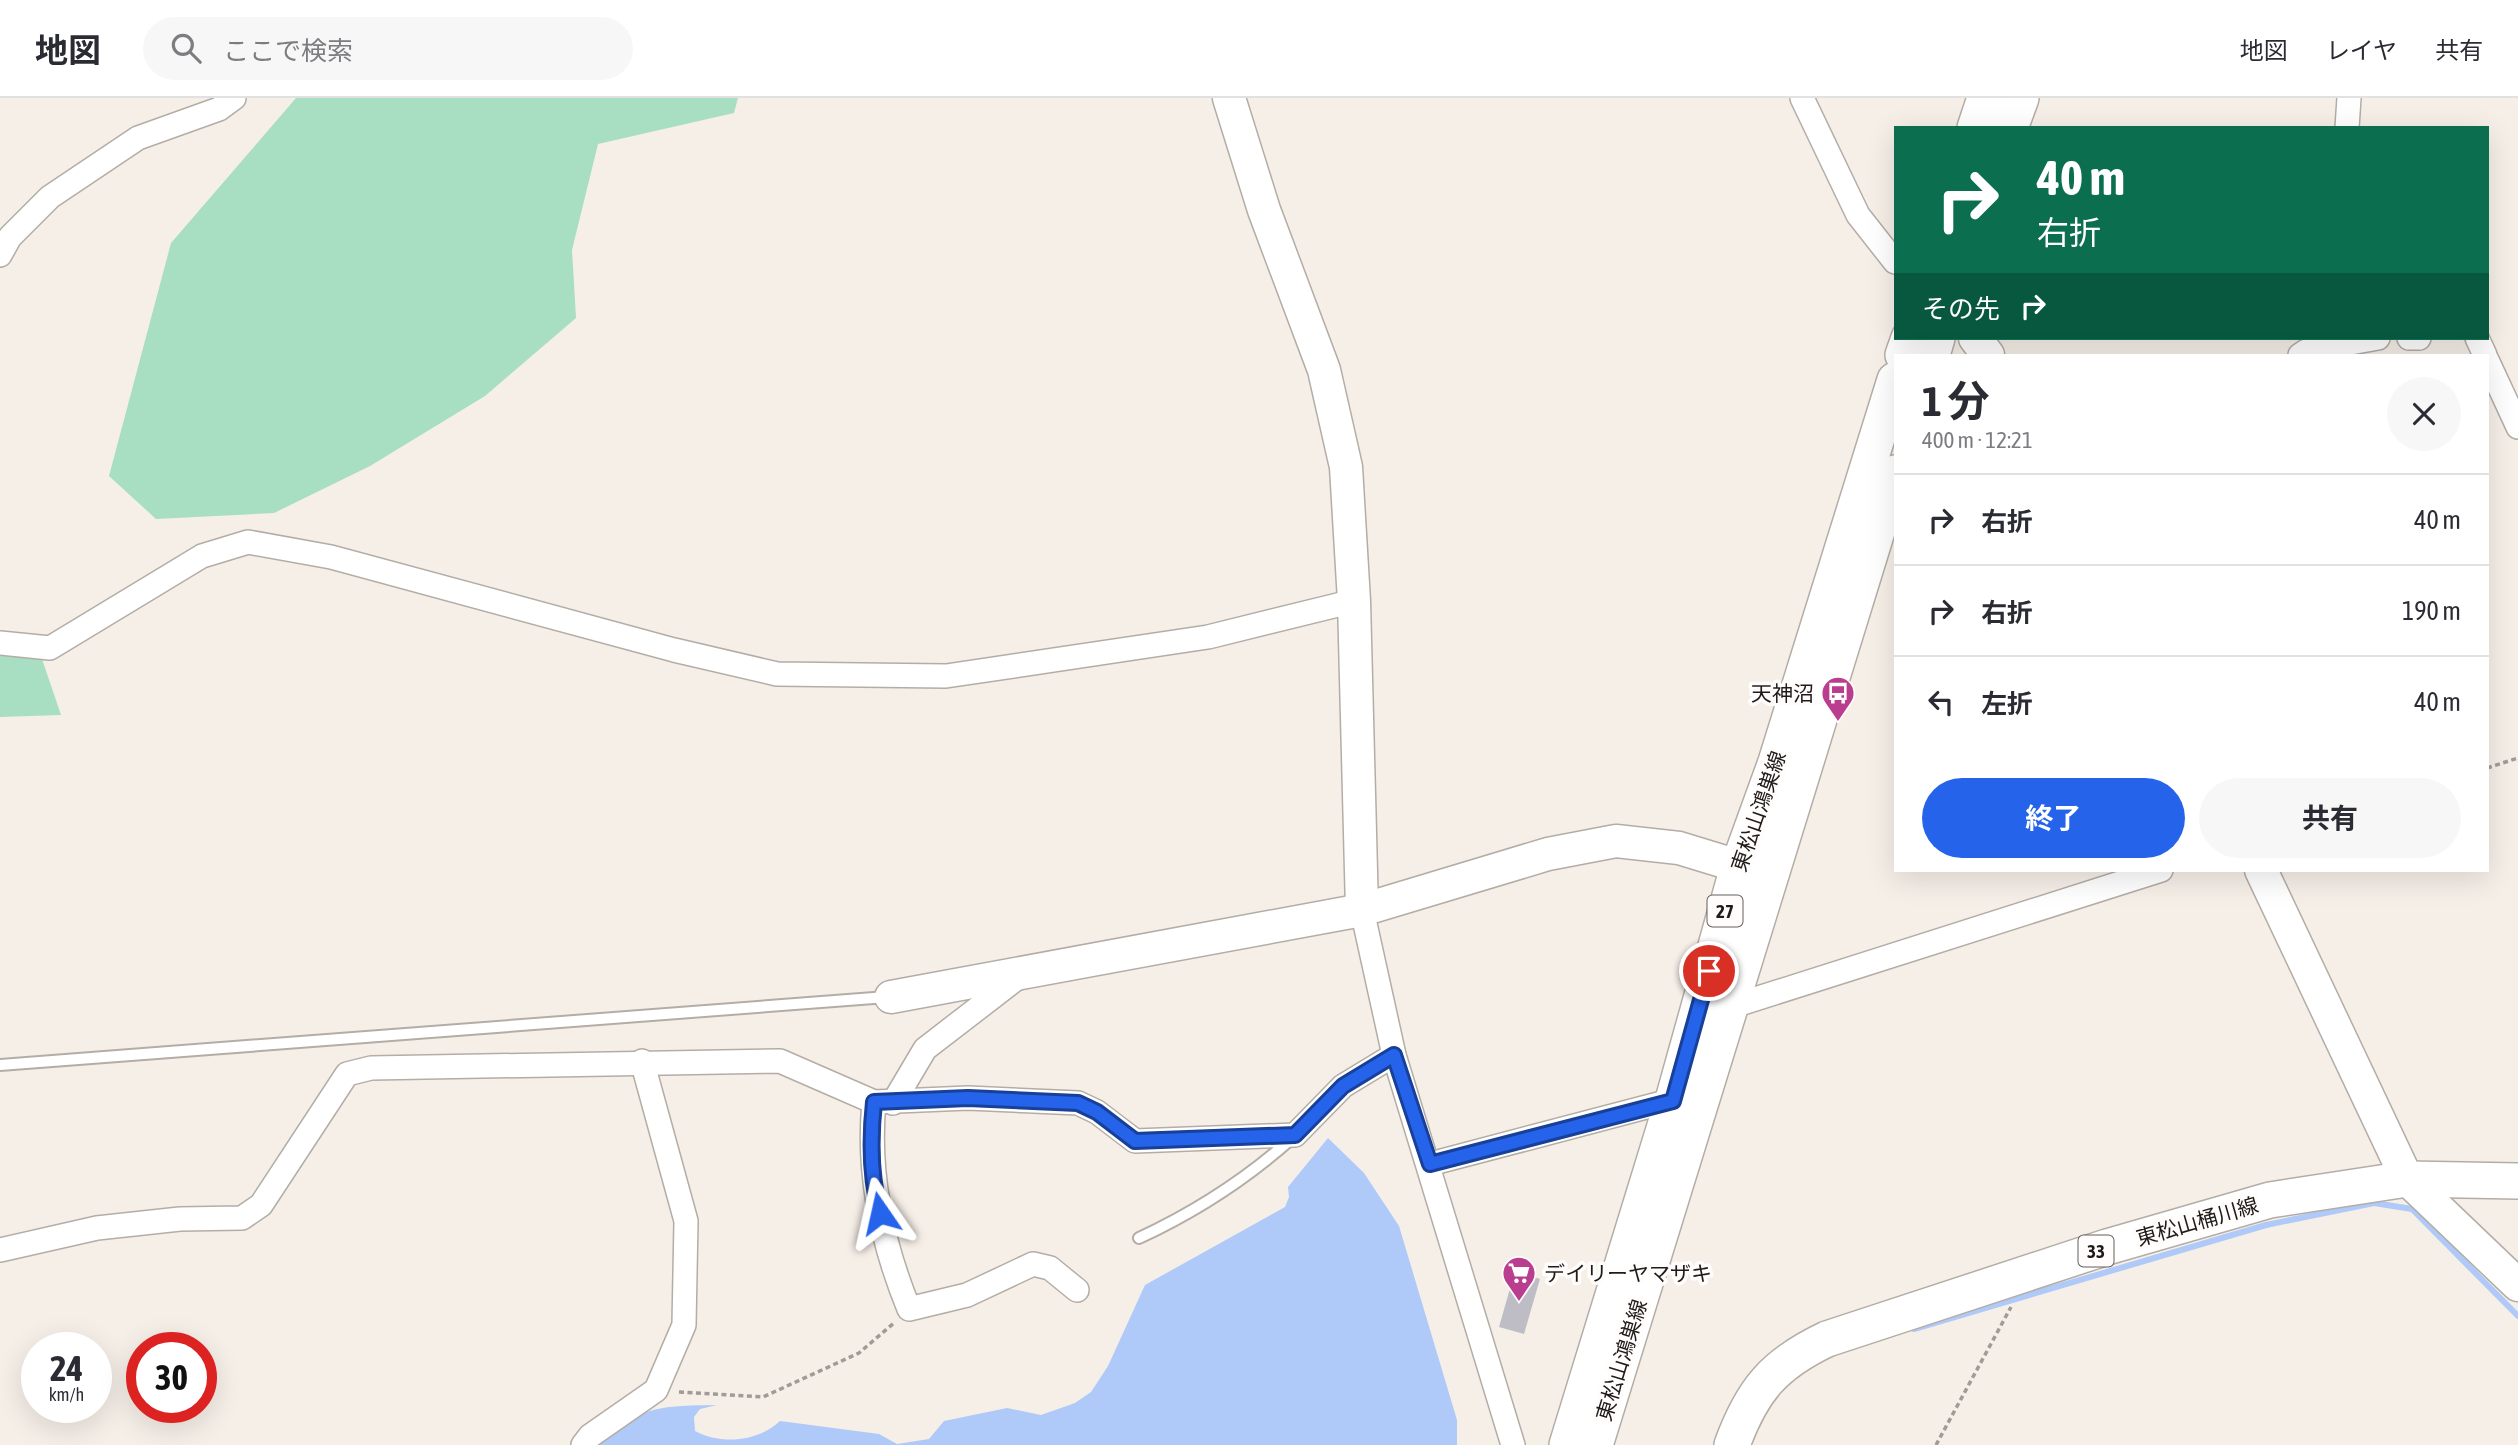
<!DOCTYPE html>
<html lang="ja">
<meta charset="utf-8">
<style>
:root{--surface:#fff;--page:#f7f7f7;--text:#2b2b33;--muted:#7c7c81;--line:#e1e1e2;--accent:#2563eb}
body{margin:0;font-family:"Asap Condensed","Noto Sans JP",sans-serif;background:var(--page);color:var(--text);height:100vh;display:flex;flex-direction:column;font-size:26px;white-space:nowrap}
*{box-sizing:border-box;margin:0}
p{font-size:23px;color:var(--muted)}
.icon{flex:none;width:38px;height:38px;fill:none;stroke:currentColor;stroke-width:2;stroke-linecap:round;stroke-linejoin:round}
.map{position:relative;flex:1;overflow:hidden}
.drawer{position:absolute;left:1894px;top:256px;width:595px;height:518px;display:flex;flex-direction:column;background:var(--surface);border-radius:0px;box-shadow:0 7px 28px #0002}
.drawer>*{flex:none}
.top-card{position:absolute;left:1894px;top:28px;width:595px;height:214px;border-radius:0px;box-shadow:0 7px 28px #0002;background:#0b6e4f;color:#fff;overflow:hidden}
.speed{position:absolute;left:21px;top:1234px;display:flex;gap:14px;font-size:35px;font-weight:700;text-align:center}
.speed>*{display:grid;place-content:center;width:91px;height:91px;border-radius:50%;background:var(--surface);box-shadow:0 7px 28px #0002;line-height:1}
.speed small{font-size:18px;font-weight:400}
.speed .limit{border:10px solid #d22;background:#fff;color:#111}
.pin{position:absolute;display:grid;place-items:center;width:60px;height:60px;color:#fff;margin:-30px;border:4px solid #fff;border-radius:50%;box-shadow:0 2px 7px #0007}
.me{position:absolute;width:77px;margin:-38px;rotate:349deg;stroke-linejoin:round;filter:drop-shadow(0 0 5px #0008)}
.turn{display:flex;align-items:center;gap:24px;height:147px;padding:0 28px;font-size:32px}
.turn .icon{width:91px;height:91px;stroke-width:2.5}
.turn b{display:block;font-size:49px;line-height:60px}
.then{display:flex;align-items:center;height:66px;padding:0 28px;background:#0003;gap:14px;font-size:26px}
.round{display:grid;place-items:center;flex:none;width:74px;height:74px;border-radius:37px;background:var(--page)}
.summary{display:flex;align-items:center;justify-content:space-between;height:119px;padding:0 28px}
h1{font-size:42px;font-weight:700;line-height:52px}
.button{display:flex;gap:14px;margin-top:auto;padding:14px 28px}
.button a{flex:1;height:80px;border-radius:42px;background:var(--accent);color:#fff;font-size:28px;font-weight:700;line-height:80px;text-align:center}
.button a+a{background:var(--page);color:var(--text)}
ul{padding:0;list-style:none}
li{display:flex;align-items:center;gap:21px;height:91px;padding:0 28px;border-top:2px solid var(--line)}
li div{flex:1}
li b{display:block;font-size:26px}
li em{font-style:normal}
header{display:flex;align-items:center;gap:42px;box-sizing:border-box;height:98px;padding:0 35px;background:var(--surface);border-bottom:2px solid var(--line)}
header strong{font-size:33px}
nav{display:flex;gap:38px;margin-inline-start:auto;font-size:24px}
.search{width:490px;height:63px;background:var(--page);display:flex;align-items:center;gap:18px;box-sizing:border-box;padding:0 24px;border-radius:38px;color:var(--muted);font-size:26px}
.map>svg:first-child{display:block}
</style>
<header>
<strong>地図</strong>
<div class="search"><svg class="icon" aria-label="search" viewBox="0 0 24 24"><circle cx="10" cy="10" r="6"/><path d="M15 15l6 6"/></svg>ここで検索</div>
<nav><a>地図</a><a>レイヤ</a><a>共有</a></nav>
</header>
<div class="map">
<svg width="2518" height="1347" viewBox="0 0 2518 1347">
<rect width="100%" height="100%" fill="#f6efe8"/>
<g fill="#a8dec1">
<path d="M296,0H738L734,15L598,46L572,152L576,220L485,298L370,368L274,415L156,421L109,378L171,145Z"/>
<path d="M0,556L42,561L61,617L0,619Z"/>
</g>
<path fill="#afc9f8" d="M1328,1040L1364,1075L1399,1128L1457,1322V1347H600C636,1306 667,1308 717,1307L700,1311L694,1319L695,1333C721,1347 758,1344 780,1323L879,1336L897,1346L929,1341L944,1323L1007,1310L1041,1317L1075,1305L1091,1294L1108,1268L1145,1187L1285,1109L1289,1099L1288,1089Z"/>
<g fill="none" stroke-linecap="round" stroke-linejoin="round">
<path stroke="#afc9f8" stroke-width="6" d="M1914,1231L2266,1127L2374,1105L2412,1111L2518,1218"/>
</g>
<path fill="#bebdc6" d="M1515,1173L1540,1181L1524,1236L1499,1229Z"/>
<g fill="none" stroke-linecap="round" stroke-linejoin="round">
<defs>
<g id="lane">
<path d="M0,967L887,899"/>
<path d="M1139,1140C1195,1114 1245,1082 1291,1041"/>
</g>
<g id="street">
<path d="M1802,0L1858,117L1895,164"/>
<path d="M2347,30L2349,0"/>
<path d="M0,157L10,139L50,99L138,40L219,11L234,0"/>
<path d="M2409,240H2419"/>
<path d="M2477,240L2485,257"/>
<path d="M2300,257L2306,253L2378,240"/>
<path d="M2487,262L2518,329"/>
<path d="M0,545L50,550L202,458L248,444L331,459L674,552L777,576L946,578L1208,539L1354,503"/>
<path d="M1362,812L1394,957L1513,1347"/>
<path d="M1727,910L2161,772"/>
<path d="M874,1004C867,1076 882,1145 909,1211L967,1197L1033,1166L1050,1170L1077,1192"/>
<path d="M893,1005L925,951L1021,877"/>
<path d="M1430,1066L1673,1002"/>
<path d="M0,1152L97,1130L180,1121L242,1120L261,1107L347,976L371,970L780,963L874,1004L968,1000L1078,1005L1097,1014L1135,1043L1295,1037L1343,988L1394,957"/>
<path d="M583,1347L590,1338L656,1292L684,1227L686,1123L642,963"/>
</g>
<g id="secondary">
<path d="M1229,0L1264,112L1324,272L1346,369L1354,503L1362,812"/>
<path d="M1975,240L1988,257"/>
<path d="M2261,772L2407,1081L2518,1187"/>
<path d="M891,899L1362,812L1548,756L1616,743L1679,750L1761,775"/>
</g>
<g id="primary">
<path d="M1975,30L1985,0"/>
<path d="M2010,30L2021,0"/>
<path d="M1903,257L1909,240"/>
<path d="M1932,257L1937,240"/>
<path d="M1567,1347L1673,1002L1738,769L1776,664L1895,282"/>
<path d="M1595,1347L1895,375"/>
<path d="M1732,1347C1752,1292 1774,1266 1827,1241L2107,1149L2270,1102L2407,1081L2518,1083"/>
</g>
</defs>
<use href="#lane" stroke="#b4ada6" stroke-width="14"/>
<use href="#street" stroke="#b4ada6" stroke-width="26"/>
<use href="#secondary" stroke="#b4ada6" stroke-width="35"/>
<use href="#primary" stroke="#b4ada6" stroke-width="38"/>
<g stroke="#a09b96" stroke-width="3.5" stroke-dasharray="5 3.5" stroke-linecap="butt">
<path d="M2487,670L2518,660"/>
<path d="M679,1294L763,1299L859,1255L895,1224"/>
<path d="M1936,1347L2011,1209"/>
</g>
<use href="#lane" stroke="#fff" stroke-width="10"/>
<use href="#street" stroke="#fff" stroke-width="23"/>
<use href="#secondary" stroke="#fff" stroke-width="32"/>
<use href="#primary" stroke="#fff" stroke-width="35"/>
</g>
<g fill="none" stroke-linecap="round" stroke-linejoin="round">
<defs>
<path id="route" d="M880,1115C870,1079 870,1041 874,1004L968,1000L1078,1005L1097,1014L1135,1043L1295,1037L1343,988L1394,957L1430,1066L1673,1003L1709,873"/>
</defs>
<use href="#route" stroke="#184099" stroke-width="18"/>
<use href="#route" stroke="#2563eb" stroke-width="12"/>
</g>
<defs>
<symbol id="bus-pin" viewBox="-11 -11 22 30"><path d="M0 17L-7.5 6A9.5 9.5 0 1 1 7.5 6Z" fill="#b93e8f" stroke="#fffdfc"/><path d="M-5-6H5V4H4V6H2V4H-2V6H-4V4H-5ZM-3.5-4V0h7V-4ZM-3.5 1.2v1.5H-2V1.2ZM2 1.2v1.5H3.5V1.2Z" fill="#fff"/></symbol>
<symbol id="supermarket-pin" viewBox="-11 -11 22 30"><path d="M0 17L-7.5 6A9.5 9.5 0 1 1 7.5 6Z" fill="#b93e8f" stroke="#fffdfc"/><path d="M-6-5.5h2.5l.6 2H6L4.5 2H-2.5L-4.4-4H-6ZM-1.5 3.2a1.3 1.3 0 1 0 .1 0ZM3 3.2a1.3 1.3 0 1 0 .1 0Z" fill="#fff"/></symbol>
</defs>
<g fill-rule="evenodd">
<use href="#bus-pin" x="1819" y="576" width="38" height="52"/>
<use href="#supermarket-pin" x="1500" y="1156" width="38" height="52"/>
</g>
<g text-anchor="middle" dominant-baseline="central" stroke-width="7" stroke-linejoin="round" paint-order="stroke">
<g fill="#fffdfc" stroke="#625f5d" stroke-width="2">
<rect x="1707.5" y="797.5" width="35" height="31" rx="5"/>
<rect x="2078.5" y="1137.5" width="35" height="31" rx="5"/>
</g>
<g font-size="19" font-weight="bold" fill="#1e1b19">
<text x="1725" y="813">27</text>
<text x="2096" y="1153">33</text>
</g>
<g font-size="21" fill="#1e1b19" stroke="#fffdfc" text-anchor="end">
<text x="1814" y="595">天神沼</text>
<text x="1544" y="1175" text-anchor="start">デイリーヤマザキ</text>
</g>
<g font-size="21" fill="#1e1b19" stroke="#fffdfc">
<text transform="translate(1758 713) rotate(-71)">東松山鴻巣線</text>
<text transform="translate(2197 1123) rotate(-16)">東松山桶川線</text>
<text transform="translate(1621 1262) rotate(-73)">東松山鴻巣線</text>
</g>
</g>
</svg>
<div class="speed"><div>24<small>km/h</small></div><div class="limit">30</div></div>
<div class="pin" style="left:1709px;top:873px;background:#d93025"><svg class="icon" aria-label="arrive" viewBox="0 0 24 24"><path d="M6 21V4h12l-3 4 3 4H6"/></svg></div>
<svg class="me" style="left:880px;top:1115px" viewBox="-20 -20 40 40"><path d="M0-17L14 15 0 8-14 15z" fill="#2563eb" stroke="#fff" stroke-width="4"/></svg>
<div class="top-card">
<div class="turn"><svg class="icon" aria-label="right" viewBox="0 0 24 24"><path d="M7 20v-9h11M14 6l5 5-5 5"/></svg><div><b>40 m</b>右折</div></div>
<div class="then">その先<svg class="icon" aria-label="right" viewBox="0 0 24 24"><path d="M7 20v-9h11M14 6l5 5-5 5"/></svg></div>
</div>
<section class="drawer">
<div class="summary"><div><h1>1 分</h1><p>400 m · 12:21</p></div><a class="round"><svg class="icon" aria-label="close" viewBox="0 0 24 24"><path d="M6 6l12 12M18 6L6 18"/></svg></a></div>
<ul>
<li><svg class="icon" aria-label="right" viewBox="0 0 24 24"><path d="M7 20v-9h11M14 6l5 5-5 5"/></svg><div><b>右折</b></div><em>40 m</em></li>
<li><svg class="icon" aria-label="right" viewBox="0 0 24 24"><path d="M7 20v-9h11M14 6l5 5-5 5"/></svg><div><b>右折</b></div><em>190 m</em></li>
<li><svg class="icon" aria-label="left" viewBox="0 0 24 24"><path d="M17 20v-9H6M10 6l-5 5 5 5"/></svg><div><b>左折</b></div><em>40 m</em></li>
</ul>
<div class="button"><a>終了</a><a>共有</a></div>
</section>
</div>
